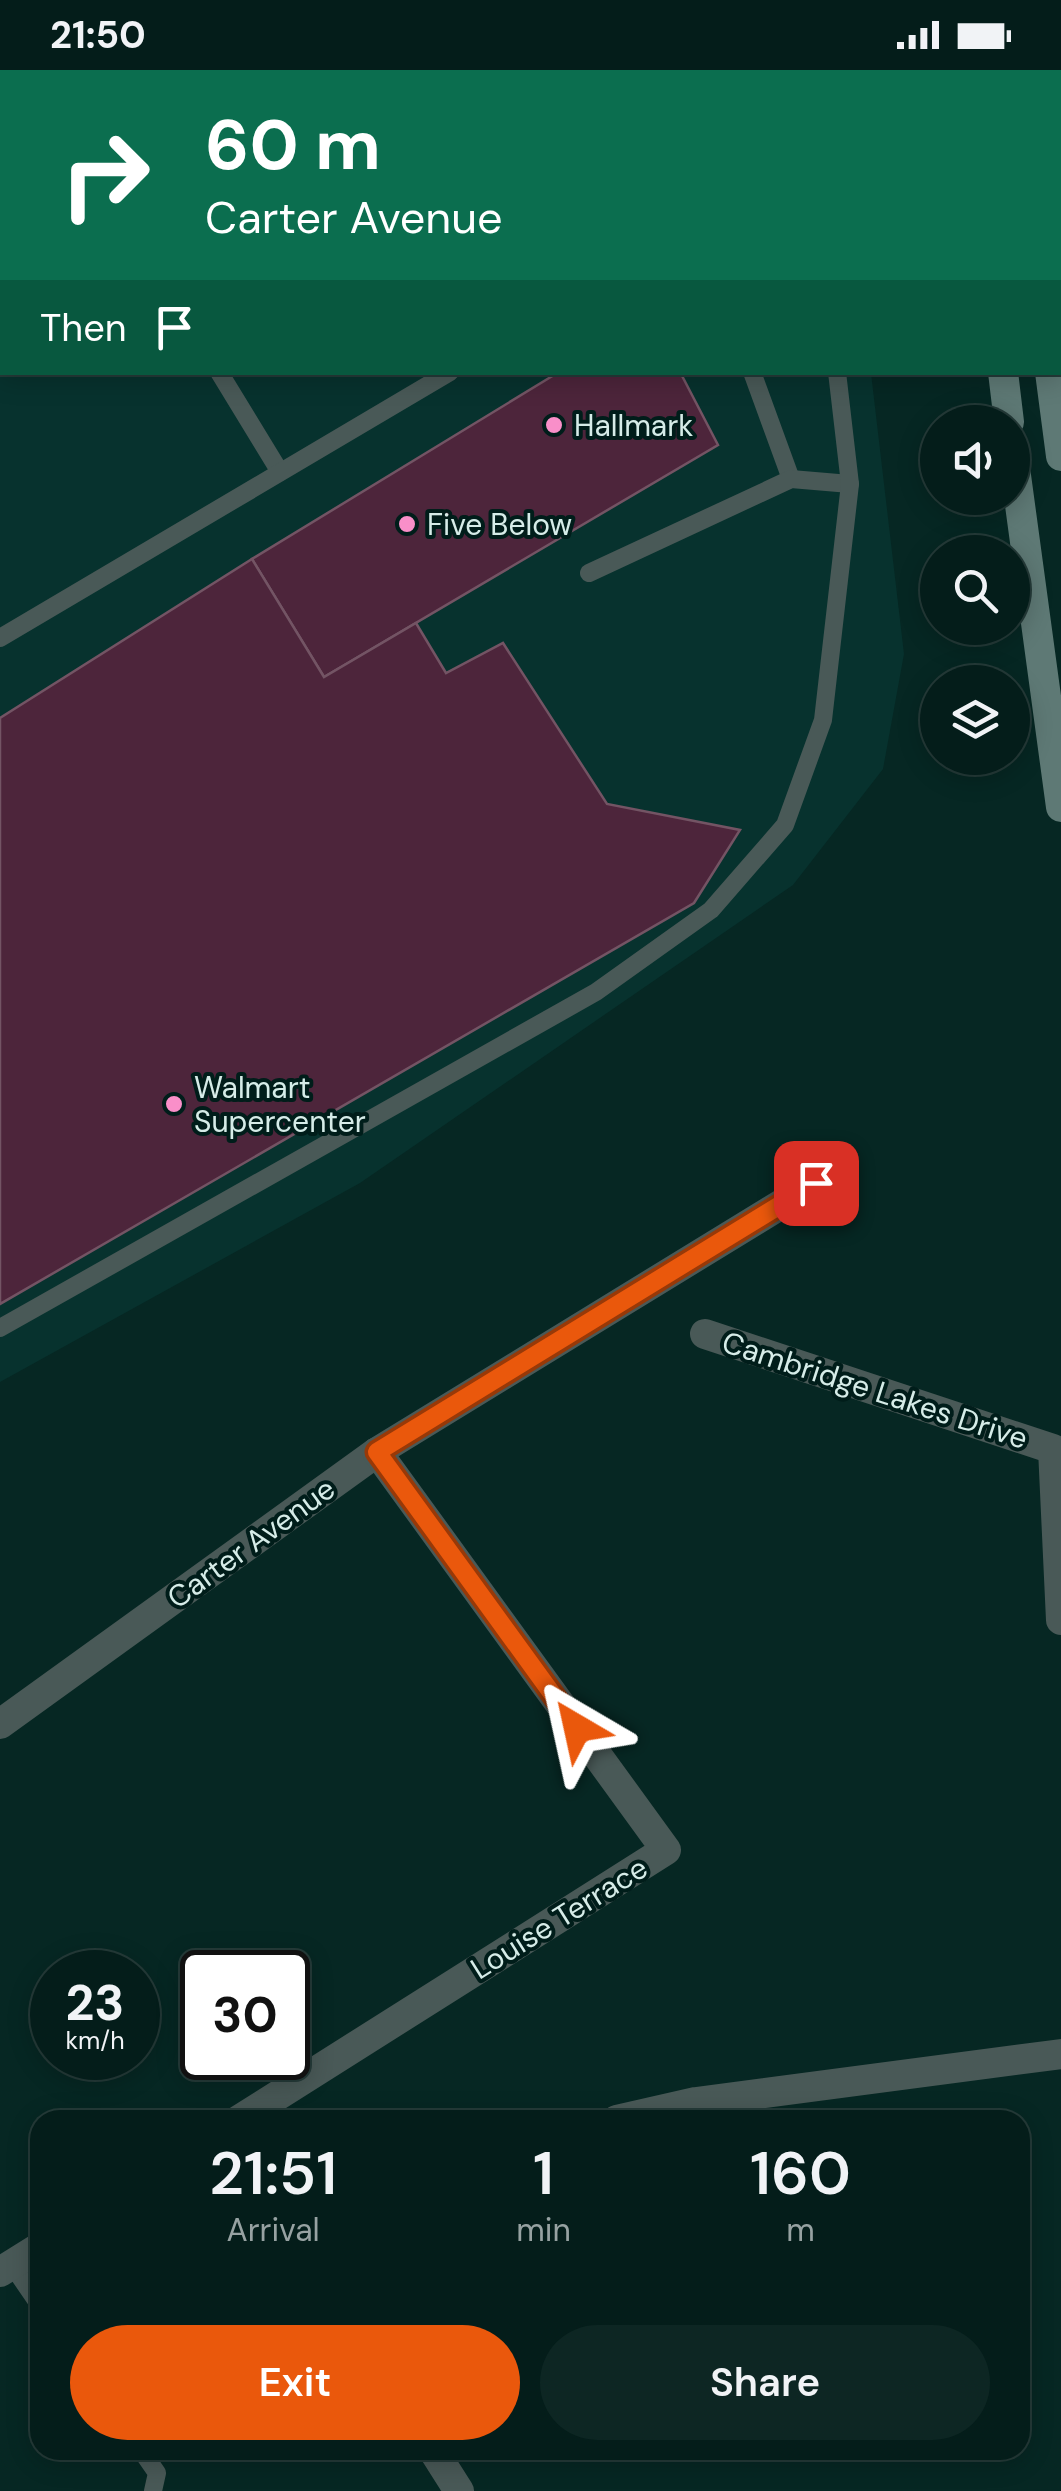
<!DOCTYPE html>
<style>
:root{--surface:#041d1a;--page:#0d2623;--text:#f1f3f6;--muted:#97a2a2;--line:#253b39;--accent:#ea580c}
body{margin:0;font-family:"DM Sans",sans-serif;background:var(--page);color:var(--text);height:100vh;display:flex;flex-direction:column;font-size:38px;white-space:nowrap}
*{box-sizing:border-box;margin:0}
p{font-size:32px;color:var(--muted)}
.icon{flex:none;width:55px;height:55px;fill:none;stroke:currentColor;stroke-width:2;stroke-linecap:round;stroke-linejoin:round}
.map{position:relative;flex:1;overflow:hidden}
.side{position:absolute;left:30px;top:2040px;width:1000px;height:350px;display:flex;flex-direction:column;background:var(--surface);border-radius:30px;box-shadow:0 5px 25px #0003,0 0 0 2px var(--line)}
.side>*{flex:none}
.banner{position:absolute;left:0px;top:0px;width:1062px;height:305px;box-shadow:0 5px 25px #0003,0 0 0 2px var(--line);background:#0b6e4f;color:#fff;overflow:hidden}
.tools{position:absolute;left:920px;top:335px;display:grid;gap:20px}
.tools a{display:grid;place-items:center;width:110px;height:110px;border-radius:50%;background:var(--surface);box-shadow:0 5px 25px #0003,0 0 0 2px var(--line);font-size:50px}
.speed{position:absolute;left:30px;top:1880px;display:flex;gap:20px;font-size:50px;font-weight:700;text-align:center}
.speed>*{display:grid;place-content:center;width:130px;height:130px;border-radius:50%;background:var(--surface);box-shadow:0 5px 25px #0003,0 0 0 2px var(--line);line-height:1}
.speed small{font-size:25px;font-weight:400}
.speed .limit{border:5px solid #111;border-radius:15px;background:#fff;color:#111}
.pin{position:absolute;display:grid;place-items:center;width:85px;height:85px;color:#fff;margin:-42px;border-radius:20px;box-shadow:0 5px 15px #0006}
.me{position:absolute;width:110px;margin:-55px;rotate:324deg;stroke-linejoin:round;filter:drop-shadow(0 0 8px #0008)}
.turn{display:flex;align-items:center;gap:35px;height:210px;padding:0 40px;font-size:45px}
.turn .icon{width:130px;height:130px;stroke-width:2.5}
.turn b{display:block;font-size:70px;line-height:85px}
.then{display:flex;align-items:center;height:95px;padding:0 40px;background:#0003;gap:20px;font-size:38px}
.eta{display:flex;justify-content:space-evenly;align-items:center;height:170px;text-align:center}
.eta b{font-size:60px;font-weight:600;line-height:70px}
.primary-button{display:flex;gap:20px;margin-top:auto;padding:20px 40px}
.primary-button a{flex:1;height:115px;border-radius:60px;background:var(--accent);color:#fff;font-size:40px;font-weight:600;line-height:115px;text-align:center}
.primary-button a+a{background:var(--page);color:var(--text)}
.status{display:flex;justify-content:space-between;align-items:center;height:70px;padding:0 50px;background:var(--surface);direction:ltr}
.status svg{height:28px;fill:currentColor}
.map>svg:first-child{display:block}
</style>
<div class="status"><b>21:50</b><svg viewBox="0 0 49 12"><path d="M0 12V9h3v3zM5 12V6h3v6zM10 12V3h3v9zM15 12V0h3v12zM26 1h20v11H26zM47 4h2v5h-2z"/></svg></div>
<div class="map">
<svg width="1061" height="2421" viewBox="0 0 1061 2421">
<rect width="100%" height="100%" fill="#062723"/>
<path fill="#07322e" d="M0,0H827V2H2V302L871,303L904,584L883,699L793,815L360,1113L0,1312Z"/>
<g fill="#4d253b" stroke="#735464" stroke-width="2.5">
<path d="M491,0H658L659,2H493Z"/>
<path d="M559,302H680L718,375L324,607L252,489Z"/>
<path d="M252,489L324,607L416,553L446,603L503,573L607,734L740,760L694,833L0,1234V648Z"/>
</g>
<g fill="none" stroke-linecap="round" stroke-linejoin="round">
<g stroke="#495957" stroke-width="18">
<path d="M39,0L40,2"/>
<path d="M431,0L432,2"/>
<path d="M796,0L797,2"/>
<path d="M219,302L280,402"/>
<path d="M752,302L791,409"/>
<path d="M589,503L791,409L850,414"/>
<path d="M0,568L450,302"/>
<path d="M0,1258L596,922L711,840L785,755L823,650L850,414L837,302"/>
<path d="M12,2195L40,2236"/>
<path d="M141,2380L157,2403L153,2421"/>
</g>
<g stroke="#495957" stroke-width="30">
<path d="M705,1264L1053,1379L1061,1550"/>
<path d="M0,1654L377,1382L816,1113"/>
<path d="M239,2050L666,1780L377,1382"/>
<path d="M617,2050L696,2032L1061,1984"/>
<path d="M0,2202L40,2177"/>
<path d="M433,2380L459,2421"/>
</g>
<g stroke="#5e7975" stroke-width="30">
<path d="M962,0V2"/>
<path d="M1009,0V2"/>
<path d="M1003,302L1009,352"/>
<path d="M1050,302L1061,386"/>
<path d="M1012,376L1061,737"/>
</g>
</g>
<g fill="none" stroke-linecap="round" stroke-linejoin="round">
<defs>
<path id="route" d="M577,1658L377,1382L816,1113"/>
</defs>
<use href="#route" stroke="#983908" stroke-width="25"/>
<use href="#route" stroke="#ea580c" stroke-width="18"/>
</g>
<g fill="#f98fc9" stroke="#001d1a" stroke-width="4">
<circle cx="554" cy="355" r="10"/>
<circle cx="407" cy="454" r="10"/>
<circle cx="174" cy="1034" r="10"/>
</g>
<g text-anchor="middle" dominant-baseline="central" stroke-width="8" stroke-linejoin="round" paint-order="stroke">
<g font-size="30" fill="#d6ece8" stroke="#001d1a" text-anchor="start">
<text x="574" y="355">Hallmark</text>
<text x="427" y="454">Five Below</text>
<text x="194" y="1017">Walmart<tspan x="194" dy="34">Supercenter</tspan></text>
</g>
<g font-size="30" fill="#d6ece8" stroke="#001d1a">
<text transform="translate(875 1320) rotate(18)">Cambridge Lakes Drive</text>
<text transform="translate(251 1473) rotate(-36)">Carter Avenue</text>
<text transform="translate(559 1848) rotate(-32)">Louise Terrace</text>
</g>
</g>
</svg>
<div class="tools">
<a><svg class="icon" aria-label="sound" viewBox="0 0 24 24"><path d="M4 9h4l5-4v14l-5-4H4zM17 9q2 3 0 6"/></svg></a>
<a><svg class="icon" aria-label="search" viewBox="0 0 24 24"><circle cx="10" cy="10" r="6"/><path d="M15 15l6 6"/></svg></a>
<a><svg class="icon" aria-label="layers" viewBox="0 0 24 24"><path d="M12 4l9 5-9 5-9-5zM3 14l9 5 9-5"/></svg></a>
</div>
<div class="speed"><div>23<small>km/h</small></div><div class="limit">30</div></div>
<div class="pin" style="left:816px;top:1113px;background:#d93025"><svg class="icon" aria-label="arrive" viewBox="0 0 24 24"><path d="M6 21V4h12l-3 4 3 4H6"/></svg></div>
<svg class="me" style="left:577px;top:1658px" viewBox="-20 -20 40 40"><path d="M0-17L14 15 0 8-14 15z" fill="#ea580c" stroke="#fff" stroke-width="4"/></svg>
<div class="banner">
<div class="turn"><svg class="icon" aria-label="right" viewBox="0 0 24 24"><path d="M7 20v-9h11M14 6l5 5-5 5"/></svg><div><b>60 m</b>Carter Avenue</div></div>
<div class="then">Then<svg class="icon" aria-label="arrive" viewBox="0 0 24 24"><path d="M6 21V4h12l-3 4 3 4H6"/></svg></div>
</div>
<section class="side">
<div class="eta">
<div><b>21:51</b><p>Arrival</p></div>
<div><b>1</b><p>min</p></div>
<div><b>160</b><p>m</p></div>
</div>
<div class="primary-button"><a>Exit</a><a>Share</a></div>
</section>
</div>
